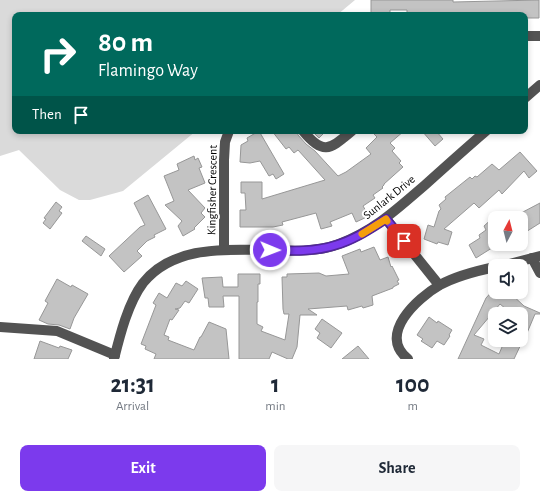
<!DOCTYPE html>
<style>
:root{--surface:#fff;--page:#f6f6f7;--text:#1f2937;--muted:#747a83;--accent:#7c3aed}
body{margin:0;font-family:"Alegreya Sans",sans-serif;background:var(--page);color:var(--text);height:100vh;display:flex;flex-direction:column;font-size:15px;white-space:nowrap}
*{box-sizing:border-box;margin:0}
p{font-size:13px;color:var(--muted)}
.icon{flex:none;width:22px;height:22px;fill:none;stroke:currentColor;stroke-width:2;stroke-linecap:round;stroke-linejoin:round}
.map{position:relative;height:359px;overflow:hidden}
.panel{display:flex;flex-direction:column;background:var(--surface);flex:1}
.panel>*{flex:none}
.top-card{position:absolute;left:12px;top:12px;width:516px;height:122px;border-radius:8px;box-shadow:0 2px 6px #0003;background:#00695c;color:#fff;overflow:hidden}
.needle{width:26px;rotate:7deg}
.tools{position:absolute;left:488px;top:211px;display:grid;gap:8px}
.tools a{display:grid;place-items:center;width:40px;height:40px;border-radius:8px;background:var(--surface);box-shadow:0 2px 6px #0003;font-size:20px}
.pin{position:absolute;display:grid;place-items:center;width:34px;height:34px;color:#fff;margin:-17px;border-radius:8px;box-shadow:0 2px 6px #0006}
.me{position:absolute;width:44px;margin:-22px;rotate:91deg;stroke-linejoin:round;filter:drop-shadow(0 0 3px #0008)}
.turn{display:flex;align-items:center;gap:14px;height:84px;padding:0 20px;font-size:18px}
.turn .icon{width:52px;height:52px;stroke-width:2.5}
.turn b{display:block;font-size:28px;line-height:34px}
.then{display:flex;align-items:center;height:38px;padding:0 20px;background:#0003;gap:8px;font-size:15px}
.eta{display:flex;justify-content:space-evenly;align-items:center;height:68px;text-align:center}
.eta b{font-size:24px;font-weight:600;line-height:28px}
.cta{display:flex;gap:8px;margin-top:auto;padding:8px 20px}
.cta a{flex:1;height:46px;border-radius:8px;background:var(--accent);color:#fff;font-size:16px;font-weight:600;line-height:46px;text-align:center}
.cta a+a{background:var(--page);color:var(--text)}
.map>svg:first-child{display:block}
</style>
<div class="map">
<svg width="540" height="359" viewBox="0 0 540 359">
<rect width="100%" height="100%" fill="#fff"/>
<path fill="#dadada" d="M0,0H355L337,15H15V131H196L123,191L90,200H79L60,190L19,150L0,156Z"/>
<g fill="#c3c3c3" stroke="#979797">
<path d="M371,0H453V2L539,0V18H525V15L407,13V10H390V15H371Z"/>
<path d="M259,131L284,174L276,179L273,174L269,176L260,161L250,163L240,162L241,145L248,141L247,138Z"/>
<path d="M272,131H297L298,135L306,144L315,151L338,176L346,172L371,154L366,148L377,137L371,131H404L390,143L395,148L392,151L401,161L399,163L403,167L384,184V185L382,187L383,188L373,195L375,198L363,206L369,216L356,222L352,213L330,222L332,226L321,229L316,213L282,222L283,225L273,227H240V210H246L245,193H241V182H262V199L325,180L298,150L294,153L289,147L286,149Z"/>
<path d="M312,131H326L319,138Z"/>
<path d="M422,131H436L443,139L435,146Z"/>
<path d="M520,152L537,171L529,178L524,171L502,194L499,190L479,208L474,203L444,229L452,232L448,245L438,242L437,244L424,239L428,225L434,227L439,211L441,209L439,205L446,199L445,197L470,177L472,179L475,176L477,177L492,164L499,170Z"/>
<path d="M194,156L195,160L198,158L202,167L199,168L205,183L188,190L205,208L201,213L205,217L194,228L195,229L183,236L178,226L182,221L165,205L174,201L164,176L179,170L177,164Z"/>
<path d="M148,195L166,229L154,235L155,237L147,241L137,251L142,256L124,272L109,256L140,227L145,225L134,203Z"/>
<path d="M56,202L62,207L59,211L62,213L50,229L43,223L46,219L44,218Z"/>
<path d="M540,203V223L521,235V213Z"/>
<path d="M495,216V246L476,258L469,245L480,238L479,235L486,230L484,226Z"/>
<path d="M86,236L105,249L101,256L82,241Z"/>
<path d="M374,247L380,260L388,257L391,267L392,266L399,280L397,281L399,284L393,287V288L372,296L373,305L363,308L362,306L348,310L347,306L308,309L317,315H300L297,347L292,359H288L272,352L269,359H239V296H223L224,307H209L208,298H205L202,278L222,277L223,287H238V274H260V284H258V302H257V324L263,327L261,331L285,340L289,314H284L283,309L282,277H287V274L319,273L326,276L349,274L342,256L360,249L361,252Z"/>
<path d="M57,279L71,287L72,285L88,294L74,318L70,329L59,325L48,324L39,320L48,303L45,301Z"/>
<path d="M186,281L198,289L189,303L185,301L180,308L175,309L179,310L172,320L170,319L164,335L169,337L168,340L194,350L200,337H201L209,322L226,329L229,359H154L156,354L145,349L146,346L141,344L156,305L153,303L159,293L167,298L176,283L182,286Z"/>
<path d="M495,288V292H509L524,306L540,313V314H535L527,333L521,330V314H512L500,304L474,335L484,339L481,345L499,354L505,340H523L514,359H458L486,298Z"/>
<path d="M429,317L437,323L438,321L452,330L449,335L450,336L444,345L437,341L432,348L421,341L423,339L417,335Z"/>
<path d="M322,319L342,333L331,348L317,338L320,333L315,329Z"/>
<path d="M40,341L59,348L60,346L72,350L68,359H34Z"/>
<path d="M358,346L369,359H342Z"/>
</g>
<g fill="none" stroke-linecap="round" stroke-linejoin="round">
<g stroke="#535353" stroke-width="10">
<path d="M525,36H540"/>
<path d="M525,98L540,85"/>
<path d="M303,131C324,156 330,149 352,131"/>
<path d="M386,219L439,285"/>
<path d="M224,250V160L225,142L229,131"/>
<path d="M532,258L540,273"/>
<path d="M502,266L540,256"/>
<path d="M0,327L57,331L115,355"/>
<path d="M114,359C120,335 128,303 143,283C174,244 229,250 273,250C294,251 318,252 339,244C375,230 396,210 425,185C445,167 465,149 486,131"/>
<path d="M408,359C377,335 417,298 440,285C456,276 476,271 495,267"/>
</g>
</g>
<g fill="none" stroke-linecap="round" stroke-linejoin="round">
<defs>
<path id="route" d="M270,250C292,251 315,252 336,245C354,240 370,229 386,219L404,241"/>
</defs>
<use href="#route" stroke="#51269a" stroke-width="10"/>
<use href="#route" stroke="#7c3aed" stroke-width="7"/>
<path stroke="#f59e0b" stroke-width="7" d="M362,234L386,219L387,221"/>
</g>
<g text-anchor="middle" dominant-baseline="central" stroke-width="4" stroke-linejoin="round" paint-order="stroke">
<g font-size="12" fill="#000" stroke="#fff">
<text transform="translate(212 190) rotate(-89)">Kingfisher Crescent</text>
<text transform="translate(389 197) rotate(-39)">Sunlark Drive</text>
</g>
</g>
</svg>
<div class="tools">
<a><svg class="needle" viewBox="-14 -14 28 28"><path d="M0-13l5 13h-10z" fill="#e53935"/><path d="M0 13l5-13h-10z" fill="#747a83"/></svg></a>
<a><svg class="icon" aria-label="sound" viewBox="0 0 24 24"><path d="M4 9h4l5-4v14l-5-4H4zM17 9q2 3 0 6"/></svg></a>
<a><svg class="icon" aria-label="layers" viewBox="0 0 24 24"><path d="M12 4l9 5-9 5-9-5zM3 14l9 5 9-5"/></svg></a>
</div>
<div class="pin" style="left:404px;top:241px;background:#d93025"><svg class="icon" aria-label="arrive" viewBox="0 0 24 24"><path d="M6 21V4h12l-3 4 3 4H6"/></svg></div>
<svg class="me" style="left:270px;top:250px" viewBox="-20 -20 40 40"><circle r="17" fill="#7c3aed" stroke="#fff" stroke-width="3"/><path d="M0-11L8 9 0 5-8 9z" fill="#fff"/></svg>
<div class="top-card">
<div class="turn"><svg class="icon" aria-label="right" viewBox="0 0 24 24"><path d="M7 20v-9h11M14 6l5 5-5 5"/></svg><div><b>80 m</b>Flamingo Way</div></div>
<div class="then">Then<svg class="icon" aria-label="arrive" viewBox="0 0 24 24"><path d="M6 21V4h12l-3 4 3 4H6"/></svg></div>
</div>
</div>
<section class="panel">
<div class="eta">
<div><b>21:31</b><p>Arrival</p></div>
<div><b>1</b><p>min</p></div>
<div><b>100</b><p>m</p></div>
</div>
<div class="cta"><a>Exit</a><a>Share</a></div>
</section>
